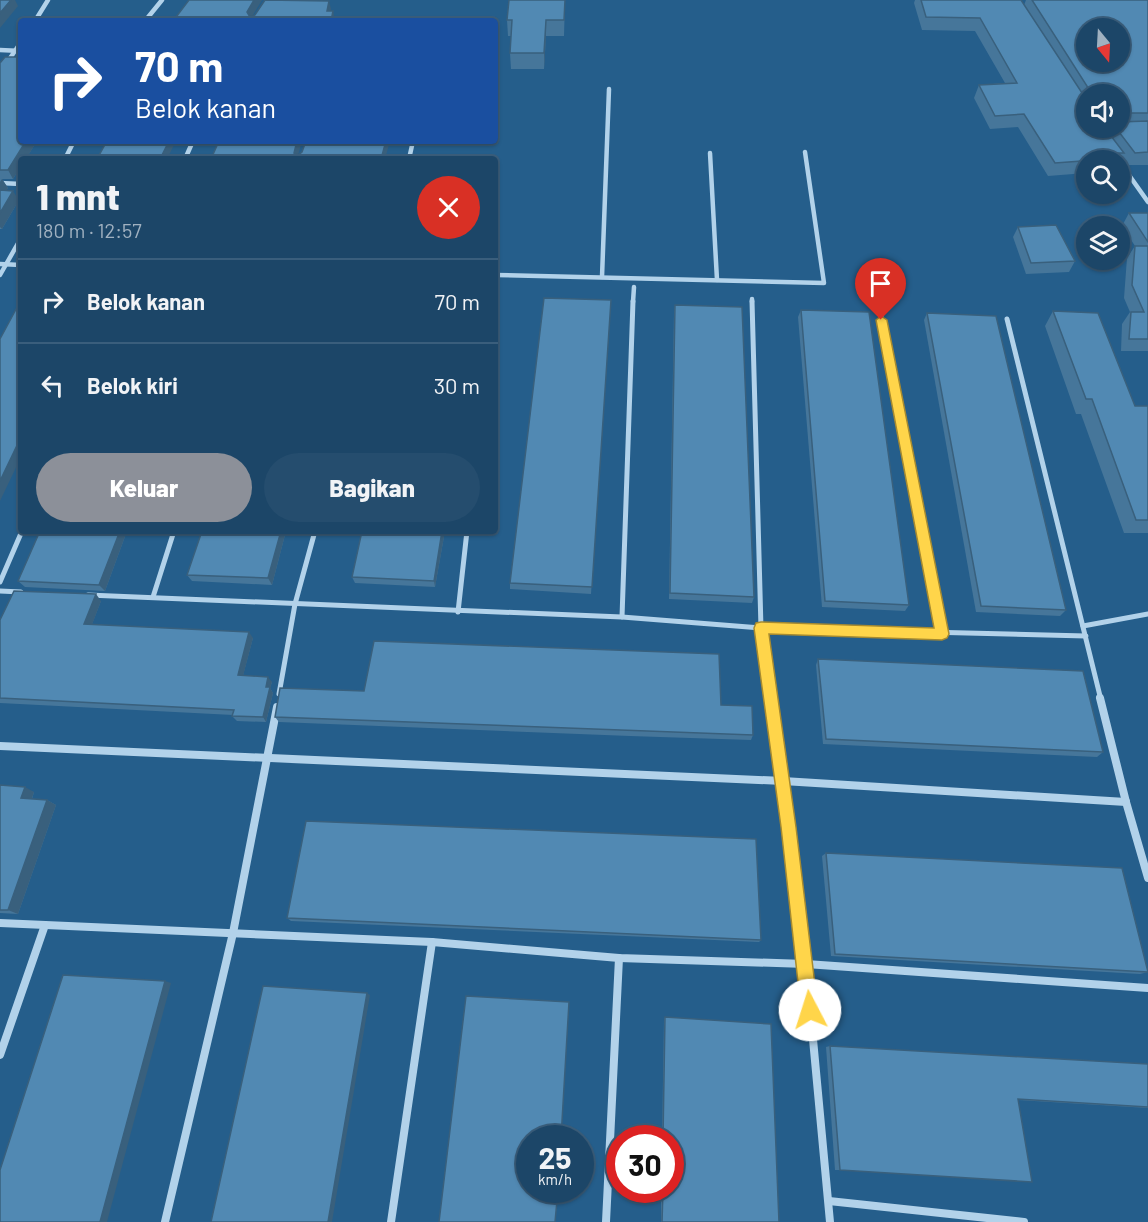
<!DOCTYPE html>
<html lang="id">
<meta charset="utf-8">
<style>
:root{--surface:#1c4668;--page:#254d6e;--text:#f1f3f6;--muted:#a0b1c0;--line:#3a5e7c;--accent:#8c9099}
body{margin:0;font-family:Barlow,sans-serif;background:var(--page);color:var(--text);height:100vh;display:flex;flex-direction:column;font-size:22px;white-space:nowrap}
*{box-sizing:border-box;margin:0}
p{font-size:20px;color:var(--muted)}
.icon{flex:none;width:33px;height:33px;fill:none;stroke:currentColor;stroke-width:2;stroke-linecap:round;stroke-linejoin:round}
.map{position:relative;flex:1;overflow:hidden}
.drawer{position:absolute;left:18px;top:156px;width:480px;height:378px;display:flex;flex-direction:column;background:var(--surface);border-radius:6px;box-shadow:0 2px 4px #0004,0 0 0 2px var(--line)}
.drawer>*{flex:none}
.hud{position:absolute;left:18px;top:18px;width:480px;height:126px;border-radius:6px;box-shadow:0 2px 4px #0004,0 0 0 2px var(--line);background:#1a4fa0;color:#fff;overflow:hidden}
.needle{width:39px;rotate:162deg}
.tools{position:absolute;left:1076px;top:18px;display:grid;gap:12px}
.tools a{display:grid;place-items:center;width:54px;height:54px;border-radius:50%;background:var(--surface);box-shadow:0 2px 4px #0004,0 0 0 2px var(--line);font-size:30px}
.speed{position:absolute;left:516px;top:1125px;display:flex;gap:12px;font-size:30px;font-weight:700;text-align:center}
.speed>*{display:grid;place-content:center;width:78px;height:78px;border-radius:50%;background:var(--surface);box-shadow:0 2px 4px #0004,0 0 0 2px var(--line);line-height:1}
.speed small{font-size:15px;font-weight:400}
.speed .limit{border:9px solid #d22;background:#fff;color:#111}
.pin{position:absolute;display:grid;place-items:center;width:51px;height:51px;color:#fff;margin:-62px -26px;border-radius:50% 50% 50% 0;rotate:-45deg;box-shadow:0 0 6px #0007}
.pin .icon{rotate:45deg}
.me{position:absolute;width:66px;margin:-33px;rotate:355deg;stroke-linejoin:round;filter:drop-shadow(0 0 4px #0008)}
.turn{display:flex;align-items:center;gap:21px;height:126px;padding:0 18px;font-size:27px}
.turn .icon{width:78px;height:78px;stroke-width:2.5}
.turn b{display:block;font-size:42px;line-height:51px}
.round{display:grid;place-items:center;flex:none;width:63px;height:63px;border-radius:32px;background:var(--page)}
.overview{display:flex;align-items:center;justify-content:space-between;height:102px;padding:0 18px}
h1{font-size:36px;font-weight:800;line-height:45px}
.button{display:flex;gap:12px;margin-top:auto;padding:12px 18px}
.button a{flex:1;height:69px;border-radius:36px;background:var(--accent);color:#fff;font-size:24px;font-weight:800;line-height:69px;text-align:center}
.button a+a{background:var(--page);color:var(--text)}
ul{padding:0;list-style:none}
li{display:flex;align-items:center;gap:18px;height:84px;padding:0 18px;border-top:2px solid var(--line)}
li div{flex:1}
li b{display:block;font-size:22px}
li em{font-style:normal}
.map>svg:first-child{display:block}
</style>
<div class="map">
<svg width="1148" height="1222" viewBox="0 0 1148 1222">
<rect width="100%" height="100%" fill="#255e8b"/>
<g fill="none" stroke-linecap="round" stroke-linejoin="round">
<g stroke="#b2d2ea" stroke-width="4.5">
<path d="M35,21L48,0"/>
<path d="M145,21L162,0"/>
<path d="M0,50L21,51"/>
<path d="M0,73L21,42"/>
<path d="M710,153L717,280"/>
<path d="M65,159L74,141"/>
<path d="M185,159L193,141"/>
<path d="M409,159L413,141"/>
<path d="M1119,161L1148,202"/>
<path d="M0,183L21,184"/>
<path d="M0,264L21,265"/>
<path d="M0,275L21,238"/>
<path d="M495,275L824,283L805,152"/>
<path d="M602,277L609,89"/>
<path d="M877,297L878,302"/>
<path d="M752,299V302"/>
<path d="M633,302L634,287"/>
</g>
<g stroke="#b2d2ea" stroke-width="5">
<path d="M752,301L761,628L771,700"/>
<path d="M878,301L942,634"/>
<path d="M1007,319L1101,700"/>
<path d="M495,322L497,313"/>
<path d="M0,582L22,531"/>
<path d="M0,591L21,592"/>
<path d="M88,595L622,617L761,628L1086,636"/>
<path d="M153,597L174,531"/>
<path d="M458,612L467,531"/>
<path d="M622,617L633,301"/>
<path d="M1083,626L1148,614"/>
<path d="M279,694L295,604L315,531"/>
</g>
<g stroke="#b2d2ea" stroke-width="8">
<path d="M770,698L806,964L830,1222"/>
<path d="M1100,698L1126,802L1148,878"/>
<path d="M0,746L783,781L1126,802"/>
<path d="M0,923L432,942L619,958L806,964L1148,988"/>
<path d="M0,1055L45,925"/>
<path d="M829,1201L1024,1222"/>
<path d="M165,1222L233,933L277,707"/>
<path d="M391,1222L432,942"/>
<path d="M606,1222L619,958"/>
</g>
</g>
<g fill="#46769a" fill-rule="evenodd">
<path d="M565,0L564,36H546L544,69H511L510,53L511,36H508L507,20Z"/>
<path d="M915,0H1021L1024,5L1026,0H1148V165H1128L1122,157V158L1119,164V160H1086V173L1048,176L1018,127L990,129L974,98L979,85L1005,83L975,31L922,30L914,3ZM1086,94H1119V128H1110L1108,131L1086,128Z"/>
<path d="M0,63L21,141H37L13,179H2L8,188L6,191L19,200L2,229H0Z"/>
<path d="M1129,213H1148V351H1121L1122,324L1130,312L1124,298L1127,258L1135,246L1122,226Z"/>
<path d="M1018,227L1075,261L1069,272L1026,274L1013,237Z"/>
<path d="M611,300L591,594L510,589V583Z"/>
<path d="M675,305L754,597L752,603L669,599L674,312Z"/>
<path d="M801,310L909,605L905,611L822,607L798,317Z"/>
<path d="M1053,311L1135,406H1148V533H1124L1081,414H1076L1045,326Z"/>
<path d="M927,313L1066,610L1060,616L976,612L924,320Z"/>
<path d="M127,531L105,591L25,587L18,581Z"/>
<path d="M286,531L272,585L192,581L187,575Z"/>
<path d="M362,531H445L435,587L355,583L352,577Z"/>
<path d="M101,601L92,624L253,638L243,675L272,682L270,688L273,693L266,722L237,721L232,716L233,715L0,703V620Z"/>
<path d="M818,659L1103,752L1097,757L823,744L816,665Z"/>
<path d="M275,717L753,735L751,740L630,736L279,722Z"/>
<path d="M0,785L34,792L32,799L47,800L56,805L18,914L0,913Z"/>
<path d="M826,853L1148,972L1140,974L831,956L822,856Z"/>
<path d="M287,918L761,940L759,942L291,921Z"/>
<path d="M665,1017L779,1222H661V1190H670V1138H662L664,1019Z"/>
<path d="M830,1046L1148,1064V1108L1018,1100L840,1170H835L826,1047Z"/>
</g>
<g fill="#39607d">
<path d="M11,0H15L18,6L0,28V13Z"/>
<path d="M254,0H262L250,20L247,12Z"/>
<path d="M329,1L331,9L329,19L327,11Z"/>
<path d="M333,11L335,21H331Z"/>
<path d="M546,20V36L544,69V53Z"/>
<path d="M26,141H37L26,159H21V166L13,179L8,170Z"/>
<path d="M169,141H176L167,159H160Z"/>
<path d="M297,141H302L297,159L294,153Z"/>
<path d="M386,141H390L385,159H381Z"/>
<path d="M2,179L8,188L0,199V182Z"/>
<path d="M13,191L19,200L2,229L0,227V213Z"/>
<path d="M21,437V457L0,501V481Z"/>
<path d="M120,531H127L105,591L99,585Z"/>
<path d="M281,531H286L272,585L268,578Z"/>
<path d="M442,531H445L435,587L434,581Z"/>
<path d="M96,594L101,601L90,630L84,624Z"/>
<path d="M249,632L253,638L242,680L238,675Z"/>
<path d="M268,677L272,682L270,688L273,693L266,722L263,717L266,687Z"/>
<path d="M25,787L34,792L30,804L21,798Z"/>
<path d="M47,800L56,805L18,914L8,910Z"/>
<path d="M165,981L171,983L107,1222H100Z"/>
<path d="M367,993L370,995L332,1222H328Z"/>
</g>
<g fill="#5189b3" stroke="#39607d" stroke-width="1.5" fill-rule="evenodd">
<path d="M0,0H11L0,13Z"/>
<path d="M189,0H254L247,12L250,17L255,15L265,0L329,1L327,11H333L331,21H173Z"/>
<path d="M509,0H565L564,20H546L544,53H510L512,20H507Z"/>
<path d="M921,0H1021L1086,99V128H1105L1124,153H1118L1122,158L1055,163L1024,114L995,116L979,85L1017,83L980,18L926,17Z"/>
<path d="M1032,0H1148V113H1119V94H1092ZM1086,28H1119V62H1086Z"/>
<path d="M5,57H21V141H26L8,170H0V63Z"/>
<path d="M1148,121V152L1135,153L1116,128H1119V122Z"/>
<path d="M107,141H169L160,159H97Z"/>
<path d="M219,141H297L294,153L298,155L302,152L306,141H386L381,159H211Z"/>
<path d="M0,190L13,191L0,213Z"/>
<path d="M1129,213H1148V242Z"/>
<path d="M1056,225L1075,261L1031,263L1018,227Z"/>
<path d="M1135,246H1148V339H1129L1131,312H1144L1132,285Z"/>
<path d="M544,298L611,300L592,587L510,583Z"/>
<path d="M21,300V437L0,481V339Z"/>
<path d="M675,305L742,307L754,597L670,593Z"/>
<path d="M801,310L869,312L909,605L825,601Z"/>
<path d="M1053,311L1098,313L1135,406H1148V520H1136L1092,399H1086Z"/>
<path d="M927,313L996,316L1066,610L981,606Z"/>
<path d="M40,531H120L99,585L18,581Z"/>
<path d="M202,531H281L268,578L187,575Z"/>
<path d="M362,531H442L434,581L352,577Z"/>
<path d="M14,591L96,594L84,624L249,632L238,675L268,677L266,687H270L263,717L232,716L234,710L0,698V620Z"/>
<path d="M374,641L719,654L721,705L752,706L753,735L275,717L280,688L364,691Z"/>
<path d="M818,659L1083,671L1103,752L826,739Z"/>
<path d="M0,785L25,787L21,798L47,800L8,910H0Z"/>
<path d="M306,821L756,839L761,940L287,918Z"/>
<path d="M826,853L1122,868L1148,972L835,954Z"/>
<path d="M63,975L165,981L100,1222H0V1170Z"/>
<path d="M263,986L367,993L328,1222H211Z"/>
<path d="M466,996L569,1002L561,1138H530V1190H558L555,1222H439Z"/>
<path d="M665,1017L771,1024L779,1222H662L663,1190H670V1138H663Z"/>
<path d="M830,1046L1148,1064V1107L1018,1099L1032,1182L840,1170Z"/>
</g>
<path fill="#ffd54a" stroke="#a68a30" stroke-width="1.5" d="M881,316L887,320L949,634L947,638L942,640L769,634L796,827L818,1010L816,1016L810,1019L804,1016L801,1010L781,827L754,628L756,623L761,622L934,628L876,320Z"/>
</svg>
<div class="tools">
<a><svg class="needle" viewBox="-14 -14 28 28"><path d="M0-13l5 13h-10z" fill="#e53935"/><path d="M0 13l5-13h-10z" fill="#a0b1c0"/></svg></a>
<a><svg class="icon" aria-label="sound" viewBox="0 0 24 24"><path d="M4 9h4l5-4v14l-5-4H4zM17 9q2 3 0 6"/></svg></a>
<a><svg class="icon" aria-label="search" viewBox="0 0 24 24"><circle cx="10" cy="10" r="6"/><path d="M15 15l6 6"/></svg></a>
<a><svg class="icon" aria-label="layers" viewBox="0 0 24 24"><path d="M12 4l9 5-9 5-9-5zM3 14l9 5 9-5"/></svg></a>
</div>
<div class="speed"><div>25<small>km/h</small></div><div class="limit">30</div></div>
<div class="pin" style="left:881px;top:320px;background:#d93025"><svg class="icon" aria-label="arrive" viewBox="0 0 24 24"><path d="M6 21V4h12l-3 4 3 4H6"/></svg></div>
<svg class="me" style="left:810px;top:1010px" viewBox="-20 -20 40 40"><circle r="19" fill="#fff"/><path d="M0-13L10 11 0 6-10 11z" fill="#ffd54a"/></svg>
<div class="hud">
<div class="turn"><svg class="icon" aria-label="right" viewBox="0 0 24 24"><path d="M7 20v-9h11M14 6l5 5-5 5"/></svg><div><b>70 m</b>Belok kanan</div></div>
</div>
<section class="drawer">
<div class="overview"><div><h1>1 mnt</h1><p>180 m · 12:57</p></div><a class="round" style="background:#d93025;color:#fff"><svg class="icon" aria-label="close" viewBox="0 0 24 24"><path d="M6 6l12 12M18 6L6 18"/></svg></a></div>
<ul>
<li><svg class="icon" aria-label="right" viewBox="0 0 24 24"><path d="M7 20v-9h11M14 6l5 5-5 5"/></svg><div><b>Belok kanan</b></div><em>70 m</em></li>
<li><svg class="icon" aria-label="left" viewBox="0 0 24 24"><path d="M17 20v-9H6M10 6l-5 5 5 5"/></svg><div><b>Belok kiri</b></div><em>30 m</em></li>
</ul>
<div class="button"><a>Keluar</a><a>Bagikan</a></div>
</section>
</div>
